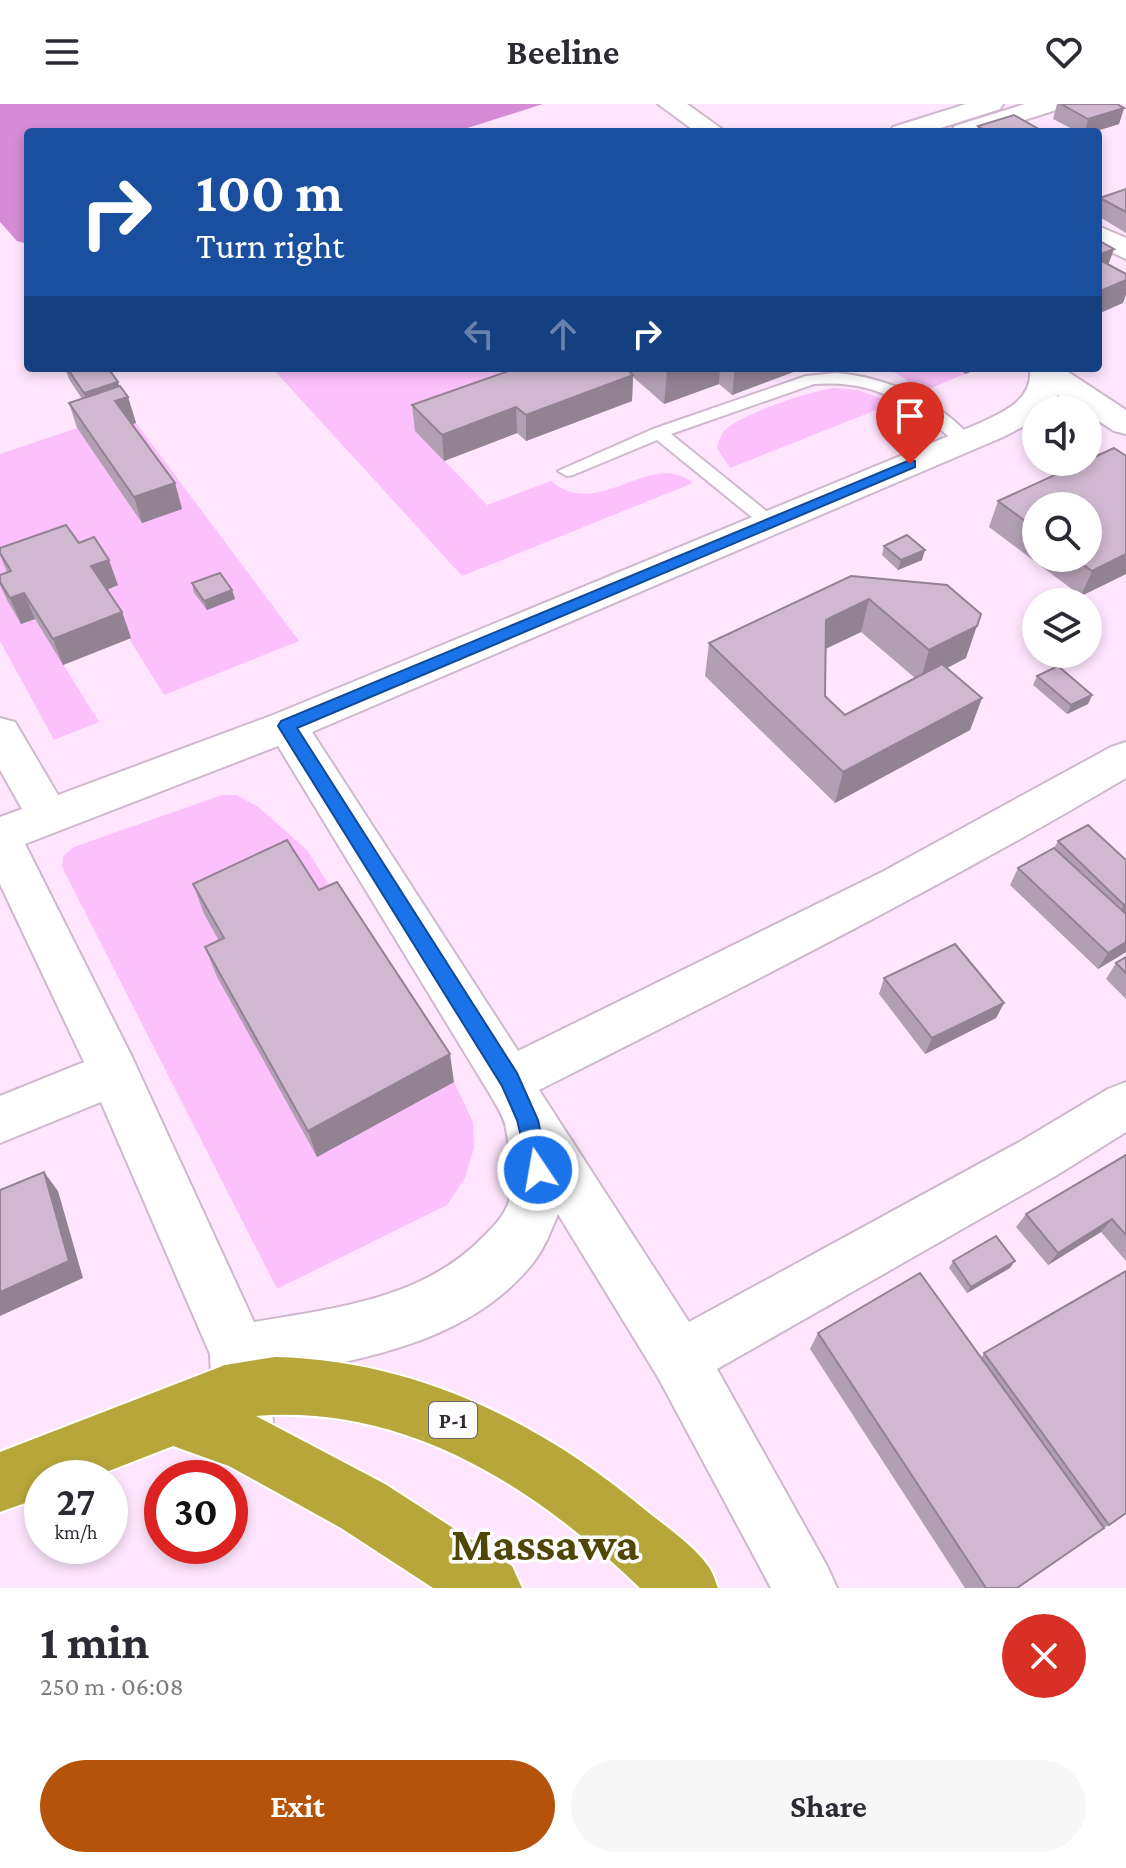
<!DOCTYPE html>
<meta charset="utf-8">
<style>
:root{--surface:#fff;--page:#f7f7f7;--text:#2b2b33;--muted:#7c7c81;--accent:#b45309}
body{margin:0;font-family:"Crimson Pro",serif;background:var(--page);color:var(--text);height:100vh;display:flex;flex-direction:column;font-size:30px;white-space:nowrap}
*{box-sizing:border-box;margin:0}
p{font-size:26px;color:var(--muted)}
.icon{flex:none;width:44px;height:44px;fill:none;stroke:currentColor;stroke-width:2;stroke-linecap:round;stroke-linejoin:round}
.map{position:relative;height:1484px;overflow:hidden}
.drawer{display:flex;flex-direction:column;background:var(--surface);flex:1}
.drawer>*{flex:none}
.banner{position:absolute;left:24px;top:24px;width:1078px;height:244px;border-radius:8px;box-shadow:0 4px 12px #0003;background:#1a4fa0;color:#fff;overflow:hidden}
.buttons{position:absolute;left:1022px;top:292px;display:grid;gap:16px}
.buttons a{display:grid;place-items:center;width:80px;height:80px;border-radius:50%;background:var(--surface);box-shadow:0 4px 12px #0003;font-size:40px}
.speed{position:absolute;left:24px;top:1356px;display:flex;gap:16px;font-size:40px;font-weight:700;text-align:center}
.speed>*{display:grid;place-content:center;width:104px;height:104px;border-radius:50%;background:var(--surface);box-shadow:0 4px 12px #0003;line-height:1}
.speed small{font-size:20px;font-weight:400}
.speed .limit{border:12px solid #d22;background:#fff;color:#111}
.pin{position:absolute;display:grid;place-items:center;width:68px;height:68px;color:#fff;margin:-82px -34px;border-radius:50% 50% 50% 0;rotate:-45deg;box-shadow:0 0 8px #0007}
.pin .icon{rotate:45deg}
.me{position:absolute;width:88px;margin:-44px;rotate:348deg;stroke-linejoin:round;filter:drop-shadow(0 0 6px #0008)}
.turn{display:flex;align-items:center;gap:28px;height:168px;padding:0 40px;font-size:36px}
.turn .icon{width:104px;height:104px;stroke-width:2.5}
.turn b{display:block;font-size:56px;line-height:68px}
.lanes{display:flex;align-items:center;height:76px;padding:0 40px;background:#0003;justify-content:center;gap:40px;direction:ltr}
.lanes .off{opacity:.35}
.round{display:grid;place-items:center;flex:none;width:84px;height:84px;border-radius:42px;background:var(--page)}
.overview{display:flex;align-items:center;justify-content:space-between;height:136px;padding:0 40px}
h1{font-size:48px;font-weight:700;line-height:60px}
.action{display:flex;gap:16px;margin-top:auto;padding:16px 40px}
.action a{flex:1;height:92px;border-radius:48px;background:var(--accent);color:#fff;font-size:32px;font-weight:700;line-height:92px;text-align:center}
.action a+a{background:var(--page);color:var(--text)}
header{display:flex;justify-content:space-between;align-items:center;height:104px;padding:0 40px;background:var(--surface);font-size:36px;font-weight:700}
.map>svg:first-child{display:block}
</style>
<header><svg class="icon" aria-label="menu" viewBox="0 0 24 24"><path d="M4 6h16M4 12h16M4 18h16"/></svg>Beeline<svg class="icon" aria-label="heart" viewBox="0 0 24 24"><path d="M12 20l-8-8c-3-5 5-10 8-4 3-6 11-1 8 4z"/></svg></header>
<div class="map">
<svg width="1126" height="1484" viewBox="0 0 1126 1484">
<rect width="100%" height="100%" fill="#ffe6fe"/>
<g fill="#fcc1fc">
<path d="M272,264H496L521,288L416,327L487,401L551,377C599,418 650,344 693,379L462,472Z"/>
<path d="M873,264H957L965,270L923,287L896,269Z"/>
<path d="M834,284L858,286L894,299L730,364L717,344C719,337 720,332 724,327C741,310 810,287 834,284Z"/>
<path d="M136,319L299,537L164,591L100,488L8,498L21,520L35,515L99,618L54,636L0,537V350L77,324L143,419L123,323Z"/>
<path d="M222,691H236L257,702L307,746L454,978L473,1018L474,1044L465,1074L447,1101L277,1185L62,763L63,752L74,743Z"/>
</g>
<path fill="#d58cd5" d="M0,0H543L455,28H28V140L17,137L0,118Z"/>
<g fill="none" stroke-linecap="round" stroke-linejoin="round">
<defs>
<path id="lane" d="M836,269C887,273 941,297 974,337L966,342L960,341C911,302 879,275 814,280L671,330L776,415L779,419L770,425L764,423L657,336L573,371L567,372L558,367L653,325L806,272Z"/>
<g id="street">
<path d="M658,0H687L726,28H696Z"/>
<path d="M966,0H1003L1000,5L928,28H889L893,23Z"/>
<path d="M1025,0H1062L1059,5L987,28L951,27L955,22Z"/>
<path d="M1098,122L1126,134V155L1098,142Z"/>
<path d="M1030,264H1062L1126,306V330L1114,327L1088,310V306H1082L1058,291L1046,306H1036V315L1032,318L1003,333L312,628L518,947L882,768L1111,643L1126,638V674C935,787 737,886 539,986L689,1218L1021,1037L1108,985L1126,978V1028L1057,1071L717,1265L827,1462L837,1484H771L659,1275L558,1110C551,1127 544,1145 533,1159C470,1238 363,1256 269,1272L273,1318L264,1339L243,1348L222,1339L213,1318L210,1250L101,998L0,1039V992L84,958L0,780V713L22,705L0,666V614L15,618L58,691L273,611L980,319C1005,307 1033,296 1030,264ZM278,642L491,992C496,1001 505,1014 506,1025C510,1047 515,1075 509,1097C505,1111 494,1122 484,1132C424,1195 336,1204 254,1218L132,953L25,740Z"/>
</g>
<path id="highway" d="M275,1253C416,1256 543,1319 649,1409C668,1424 694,1442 708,1462C713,1468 715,1477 718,1484H640C536,1384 407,1300 256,1312L385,1380L512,1462L522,1484H433L341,1424L229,1362L173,1342L91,1374H42V1393L0,1408V1348L225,1261Z"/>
</defs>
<use href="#lane" stroke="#cfb7ce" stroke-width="4"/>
<use href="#street" stroke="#cfb7ce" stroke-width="4"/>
<use href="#highway" stroke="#fff" stroke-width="4"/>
<use href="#lane" fill="#fff" fill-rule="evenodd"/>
<use href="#street" fill="#fff" fill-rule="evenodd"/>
<use href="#highway" fill="#b7a63a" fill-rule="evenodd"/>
</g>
<g fill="#b39fb3" fill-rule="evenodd">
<path d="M1057,0H1117L1124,4L1119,20L1093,28H1078L1053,15Z"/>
<path d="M978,22L1044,28H976Z"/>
<path d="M1126,85V129L1098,112V101L1100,94Z"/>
<path d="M65,264H108L119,282L128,293L136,319L132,320L175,379L182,405L142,419L77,324L69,299L82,295L69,275Z"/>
<path d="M517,264H804L732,291L719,280L664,300L633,273L632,297L526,337L517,329L444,357L415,327L412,301Z"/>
<path d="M957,264H980L965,270Z"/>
<path d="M1114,344L1126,352V470L1081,492L989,423L998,397L1083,358H1088V356ZM1036,402H1088V454H1036Z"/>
<path d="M79,439L118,481L107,486L122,508L131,534L63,561L35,515L21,520L8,498L0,481V471L7,468L0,451V444Z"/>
<path d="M884,442L922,456L898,466L882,451Z"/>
<path d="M851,472L966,554L947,564L982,594L970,626L835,699L705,572L709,539ZM861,528L915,574L845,611L825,592V545Z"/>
<path d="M192,479L232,486L235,495L207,506L194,489Z"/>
<path d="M1037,572L1092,591L1088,600L1067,610L1033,581Z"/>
<path d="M1058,737L1126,756V848L1098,865L1010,781L1018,764L1054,744Z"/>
<path d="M193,780L319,786L454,978L317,1053L217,873L205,843L219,837L204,810Z"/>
<path d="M1126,853V895L1106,875L1116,859Z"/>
<path d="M884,874L1004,899L996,914L925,950L879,890Z"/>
<path d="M1126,1051V1157L1101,1128L1048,1161L1016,1123L1026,1110Z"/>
<path d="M953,1157L1010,1164L967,1189L949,1164Z"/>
<path d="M818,1229L981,1254L984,1249L1126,1409L1017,1484H965L810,1245Z"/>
</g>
<g fill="#928292">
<path d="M1124,4L1119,20L1093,28H1085L1088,15Z"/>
<path d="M1114,145L1105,170L1098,173V151Z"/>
<path d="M1126,176V191L1123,199L1098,210V188Z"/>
<path d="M677,264H720L719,280L664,300L667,268Z"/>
<path d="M735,264H804L732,291Z"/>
<path d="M966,264H980L965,270Z"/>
<path d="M633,271L632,297L526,337V311Z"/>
<path d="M118,278L123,295L128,293L136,319L123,323L89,307L84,289Z"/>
<path d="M516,303L517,329L444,357L442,331Z"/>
<path d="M175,379L182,405L142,419L134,393Z"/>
<path d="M925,446L922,456L898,466L901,456Z"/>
<path d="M1126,450V470L1081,492L1092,467Z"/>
<path d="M109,456L118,481L100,488L91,462Z"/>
<path d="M232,486L235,495L207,506L204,497Z"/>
<path d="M24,489L35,515L21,520L10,494Z"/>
<path d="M869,495L861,528L819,548L826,516Z"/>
<path d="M122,508L131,534L63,561L53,535Z"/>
<path d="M981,510L966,554L920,578L929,546Z"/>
<path d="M1092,591L1088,600L1067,610L1071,601Z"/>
<path d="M982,594L970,626L835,699L843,668Z"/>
<path d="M1126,800V810L1114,817L1124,801Z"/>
<path d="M1126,838V848L1098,865L1108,849Z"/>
<path d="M1004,899L996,914L925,950L932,934Z"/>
<path d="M450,950L454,978L317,1053L308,1027Z"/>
<path d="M44,1068L58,1087L83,1174L0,1212V1188Z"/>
<path d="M1112,1115L1101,1128L1048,1161L1058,1149Z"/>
<path d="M1015,1157L1010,1164L967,1189L971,1183Z"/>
</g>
<g fill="#d0b9d0" stroke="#928292" stroke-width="2">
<path d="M1061,0H1117L1124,4L1088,15Z"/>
<path d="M1014,11L1044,28H987L978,22Z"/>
<path d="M1126,85V108L1100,94Z"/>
<path d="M1098,136L1114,145L1098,151Z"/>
<path d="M1098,155L1126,170V176L1098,188Z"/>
<path d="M67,264H108L118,278L84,289Z"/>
<path d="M517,264H625L633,271L526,311L516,303L442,331L412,301Z"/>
<path d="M663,264H677L667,268Z"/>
<path d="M120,282L128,293L115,297L175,379L134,393L69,299Z"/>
<path d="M1114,344L1126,352V450L1092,467L1074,454H1088V402H1036V425L998,397L1083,358H1088V356Z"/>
<path d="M66,421L79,439L94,433L109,456L91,462L122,508L53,535L24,489L10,494L0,478V471L11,467L0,449V444Z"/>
<path d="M907,431L925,446L901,456L884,442Z"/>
<path d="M220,469L232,486L204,497L192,479Z"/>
<path d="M851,472L947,481L981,510L977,522L929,546L869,495L826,516L825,592L845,611L942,560L982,594L843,668L709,539Z"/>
<path d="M1058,562L1092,591L1071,601L1037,572Z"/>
<path d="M1088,721L1126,756V800L1124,801L1058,737Z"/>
<path d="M287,736L319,786L337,778L450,950L308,1027L205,843L224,834L193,780Z"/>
<path d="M1054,744L1126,810V838L1108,849L1018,764Z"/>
<path d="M955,840L1004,899L932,934L884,874Z"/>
<path d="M1126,853V869L1116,859Z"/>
<path d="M1126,1051V1131L1112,1115L1058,1149L1026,1110Z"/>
<path d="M44,1068L69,1157L0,1188V1086Z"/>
<path d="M996,1132L1015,1157L971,1183L953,1157Z"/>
<path d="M1126,1167V1409L1109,1421L984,1249Z"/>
<path d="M920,1169L1104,1424L1017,1484H986L818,1229Z"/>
</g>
<path fill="#1a73e8" stroke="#114b97" stroke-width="2" d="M910,356L915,357V363L297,624L517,969L538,1016L549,1066L546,1073L538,1076L531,1073L517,1016L502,982L278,622L281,617Z"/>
<g text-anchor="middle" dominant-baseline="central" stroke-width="7" stroke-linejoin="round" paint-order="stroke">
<rect fill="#fdfdfd" stroke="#6f696f" stroke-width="2" x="429" y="1298" width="48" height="36" rx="6"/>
<g font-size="22" font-weight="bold" fill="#322932">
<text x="453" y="1316">P-1</text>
</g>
<g font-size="48" font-weight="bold" fill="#504704" stroke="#fdfdfd">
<text x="545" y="1439">Massawa</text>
</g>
</g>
</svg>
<div class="buttons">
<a><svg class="icon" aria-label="sound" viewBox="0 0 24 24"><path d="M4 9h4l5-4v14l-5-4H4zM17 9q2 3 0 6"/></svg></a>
<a><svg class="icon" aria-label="search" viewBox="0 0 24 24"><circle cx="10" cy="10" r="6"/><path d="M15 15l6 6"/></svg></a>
<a><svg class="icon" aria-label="layers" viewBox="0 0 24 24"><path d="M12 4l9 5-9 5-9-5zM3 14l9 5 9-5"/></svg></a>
</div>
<div class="speed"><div>27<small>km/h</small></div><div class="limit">30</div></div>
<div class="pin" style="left:910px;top:360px;background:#d93025"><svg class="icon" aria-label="arrive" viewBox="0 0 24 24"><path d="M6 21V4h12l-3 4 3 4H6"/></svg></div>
<svg class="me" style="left:538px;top:1066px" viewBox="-20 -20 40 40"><circle r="17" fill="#1a73e8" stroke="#fff" stroke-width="3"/><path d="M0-11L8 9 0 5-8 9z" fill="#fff"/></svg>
<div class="banner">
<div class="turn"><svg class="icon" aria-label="right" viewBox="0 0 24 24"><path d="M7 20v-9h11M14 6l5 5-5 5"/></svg><div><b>100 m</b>Turn right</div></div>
<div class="lanes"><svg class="icon off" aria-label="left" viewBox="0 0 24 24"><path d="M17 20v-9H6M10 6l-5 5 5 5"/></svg><svg class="icon off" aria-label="ahead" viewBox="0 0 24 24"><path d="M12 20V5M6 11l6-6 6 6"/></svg><svg class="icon" aria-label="right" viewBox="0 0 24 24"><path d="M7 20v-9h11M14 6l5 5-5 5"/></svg></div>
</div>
</div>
<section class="drawer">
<div class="overview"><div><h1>1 min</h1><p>250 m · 06:08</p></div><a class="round" style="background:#d93025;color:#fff"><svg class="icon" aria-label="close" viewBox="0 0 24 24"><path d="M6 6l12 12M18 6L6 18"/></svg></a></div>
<div class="action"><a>Exit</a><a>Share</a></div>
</section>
